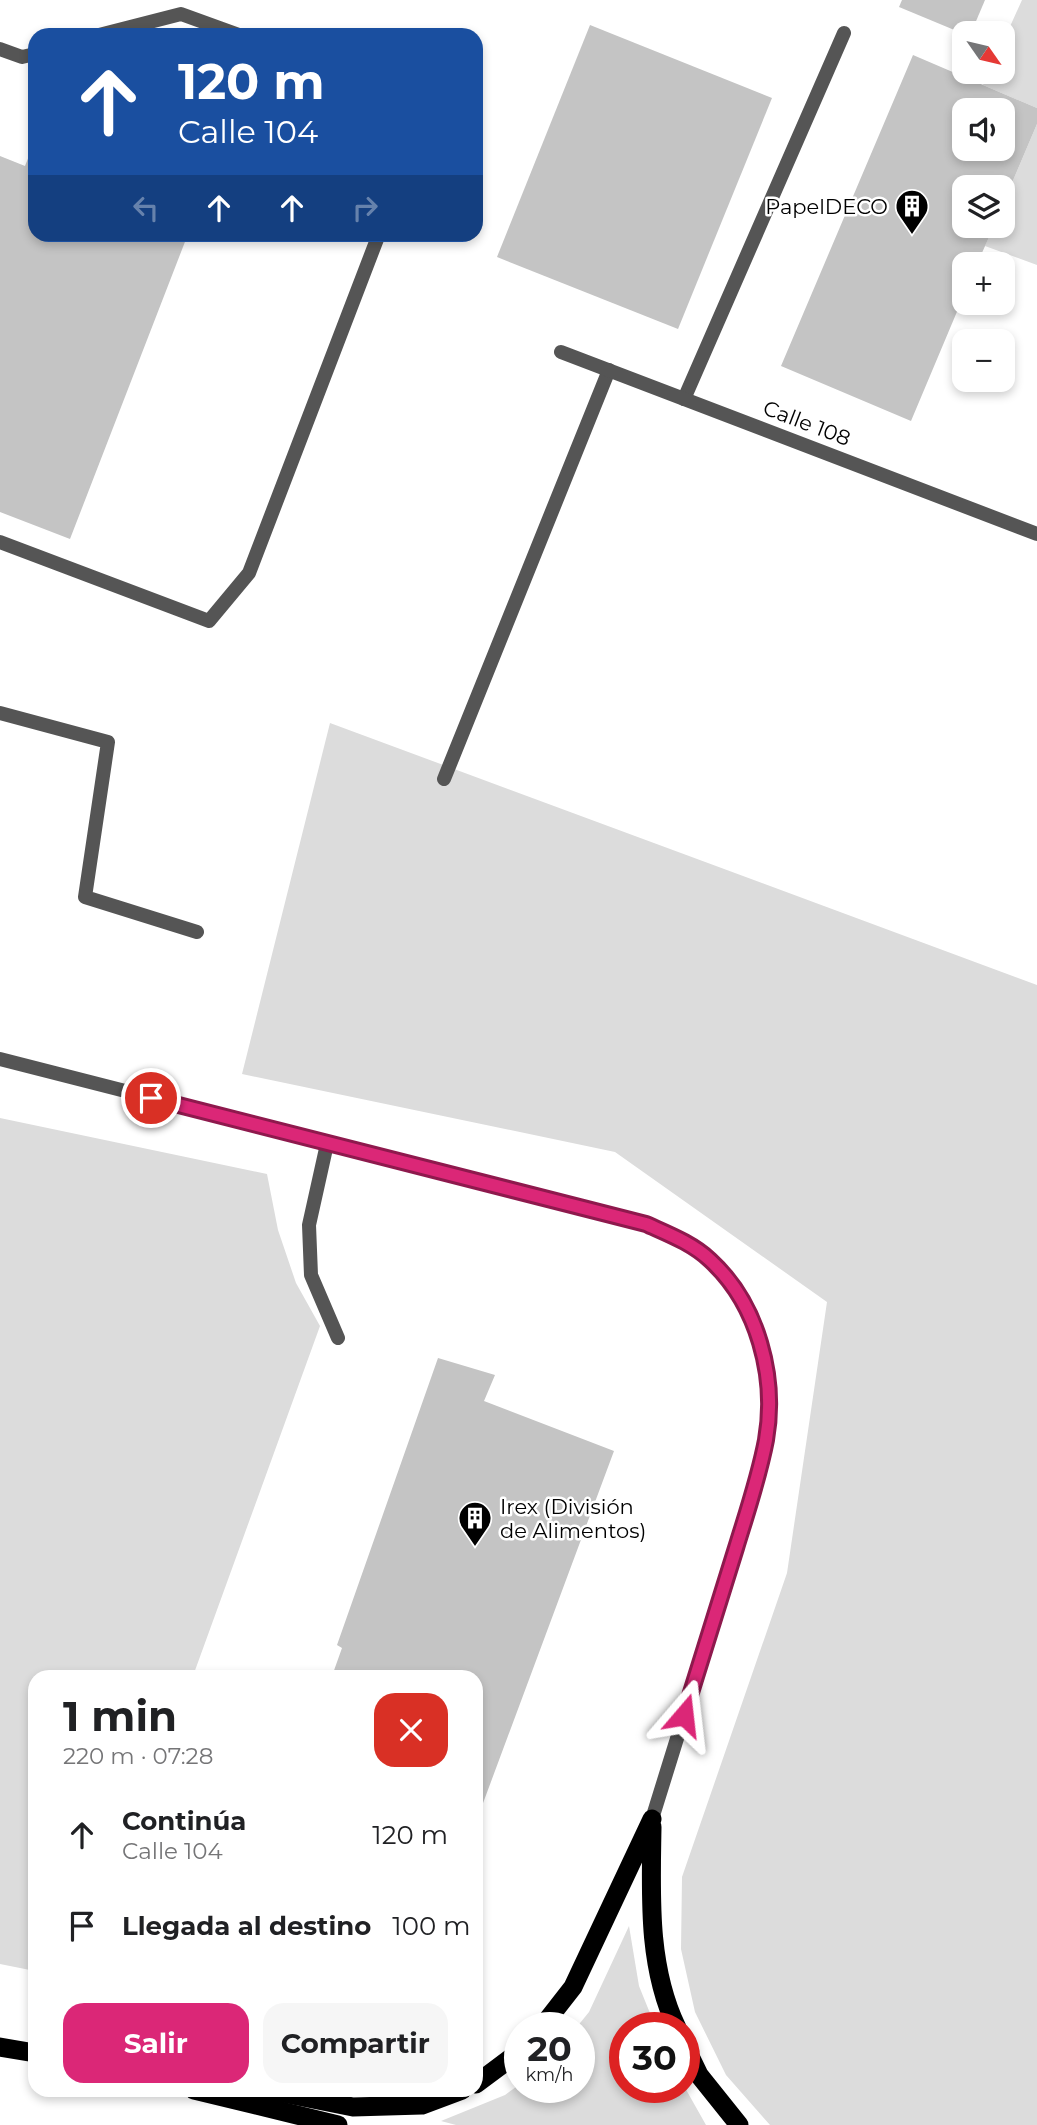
<!DOCTYPE html>
<html lang="es">
<meta charset="utf-8">
<style>
:root{--surface:#fff;--page:#f6f6f6;--text:#202124;--muted:#757577;--accent:#db2777}
body{margin:0;font-family:Montserrat,sans-serif;background:var(--page);color:var(--text);height:100vh;display:flex;flex-direction:column;font-size:26px;white-space:nowrap}
*{box-sizing:border-box;margin:0}
p{font-size:23px;color:var(--muted)}
.icon{flex:none;width:38px;height:38px;fill:none;stroke:currentColor;stroke-width:2;stroke-linecap:round;stroke-linejoin:round}
.map{position:relative;flex:1;overflow:hidden}
.sheet{position:absolute;left:28px;top:1670px;width:455px;height:427px;display:flex;flex-direction:column;background:var(--surface);border-radius:21px;box-shadow:0 4px 10px #0003}
.sheet>*{flex:none}
.guide{position:absolute;left:28px;top:28px;width:455px;height:214px;border-radius:21px;box-shadow:0 4px 10px #0003;background:#1a4fa0;color:#fff;overflow:hidden}
.needle{width:46px;rotate:124deg}
.controls{position:absolute;left:952px;top:21px;display:grid;gap:14px}
.controls a{display:grid;place-items:center;width:63px;height:63px;border-radius:14px;background:var(--surface);box-shadow:0 4px 10px #0003;font-size:35px}
.speed{position:absolute;left:504px;top:2012px;display:flex;gap:14px;font-size:35px;font-weight:700;text-align:center}
.speed>*{display:grid;place-content:center;width:91px;height:91px;border-radius:50%;background:var(--surface);box-shadow:0 4px 10px #0003;line-height:1}
.speed small{font-size:18px;font-weight:400}
.speed .limit{border:10px solid #d22;background:#fff;color:#111}
.pin{position:absolute;display:grid;place-items:center;width:60px;height:60px;color:#fff;margin:-30px;border:4px solid #fff;border-radius:50%;box-shadow:0 2px 7px #0007}
.me{position:absolute;width:77px;margin:-38px;rotate:17deg;stroke-linejoin:round;filter:drop-shadow(0 0 5px #0008)}
.turn{display:flex;align-items:center;gap:24px;height:147px;padding:0 35px;font-size:32px}
.turn .icon{width:91px;height:91px;stroke-width:2.5}
.turn b{display:block;font-size:49px;line-height:60px}
.lanes{display:flex;align-items:center;height:66px;padding:0 35px;background:#0003;justify-content:center;gap:35px;direction:ltr}
.lanes .off{opacity:.35}
.round{display:grid;place-items:center;flex:none;width:74px;height:74px;border-radius:21px;background:var(--page)}
.headline{display:flex;align-items:center;justify-content:space-between;height:119px;padding:0 35px}
h1{font-size:42px;font-weight:700;line-height:52px}
.primary-button{display:flex;gap:14px;margin-top:auto;padding:14px 35px}
.primary-button a{flex:1;height:80px;border-radius:21px;background:var(--accent);color:#fff;font-size:28px;font-weight:700;line-height:80px;text-align:center}
.primary-button a+a{background:var(--page);color:var(--text)}
ul{padding:0;list-style:none}
li{display:flex;align-items:center;gap:21px;height:91px;padding:0 35px}
li div{flex:1}
li b{display:block;font-size:26px}
li em{font-style:normal}
.map>svg:first-child{display:block}
</style>
<div class="map">
<svg width="1037" height="2125" viewBox="0 0 1037 2125">
<rect width="100%" height="100%" fill="#fff"/>
<g fill="#dcdcdc">
<path d="M1022,0H1037V108L983,85L989,72H1003V42Z"/>
<path d="M1037,124V265L985,246L994,226H1003V204Z"/>
<path d="M330,723L1037,985V2125H770L726,2075L695,2012L681,1949L682,1877L787,1573L827,1302L615,1152L242,1074Z"/>
<path d="M0,1118L267,1174L278,1230L296,1283L320,1326L193,1676H35V1971L0,1964Z"/>
<path d="M629,1926L639,1986L656,2028H625V2088L684,2086L706,2125H456L441,2121L505,2095L520,2084V2088H579V2028H576L589,2012Z"/>
</g>
<g fill="#c4c4c4" fill-rule="evenodd">
<path d="M902,0H985L971,33L964,34L899,7Z"/>
<path d="M590,25L772,98L678,329L497,257Z"/>
<path d="M913,55L1037,108V124L1003,204V187H964V226H994L977,264H964V295L911,421L781,366ZM964,110H1003V149H964Z"/>
<path d="M35,141V234H188L70,539L0,512V156L25,166Z"/>
<path d="M438,1358L495,1375L484,1401L614,1451L476,1822V1676H332L342,1648L337,1645Z"/>
</g>
<g fill="none" stroke-linecap="round" stroke-linejoin="round">
<g stroke="#555" stroke-width="14">
<path d="M99,35L181,14L239,35"/>
<path d="M0,49L22,57L35,54"/>
<path d="M684,399L844,33"/>
<path d="M0,542L209,621L249,573L379,234"/>
<path d="M0,713L108,742L85,897L197,932"/>
<path d="M444,779L609,370"/>
<path d="M327,1144L309,1225L311,1275L338,1338"/>
</g>
<g stroke="#555" stroke-width="14">
<path d="M561,352L1037,534"/>
<path d="M0,1059L646,1224C668,1234 693,1243 711,1260C750,1298 769,1353 769,1406C769,1432 762,1456 757,1481L652,1819"/>
</g>
<g stroke="#000" stroke-width="19">
<path d="M652,1827C651,1894 647,1966 677,2028"/>
<path d="M541,2028L573,1987L652,1819"/>
<path d="M684,2044L699,2075L739,2125"/>
<path d="M0,2047L35,2053"/>
<path d="M476,2084L520,2051"/>
<path d="M194,2090L338,2125"/>
<path d="M268,2090L353,2107L422,2105L462,2090"/>
</g>
</g>
<g fill="none" stroke-linecap="round" stroke-linejoin="round">
<defs>
<path id="route" d="M151,1098L646,1224C668,1234 692,1243 710,1260C758,1304 777,1377 766,1440C759,1477 747,1512 736,1548C719,1604 701,1659 684,1715"/>
</defs>
<use href="#route" stroke="#8e194d" stroke-width="18"/>
<use href="#route" stroke="#db2777" stroke-width="12"/>
</g>
<defs>
<symbol id="building-pin" viewBox="-11 -11 22 30"><path d="M0 17L-7.5 6A9.5 9.5 0 1 1 7.5 6Z" fill="#000" stroke="#fff"/><path d="M-4-6H4V6H1V3H-1V6H-4ZM-2.5-4.3h1.7v1.8h-1.7ZM.8-4.3h1.7v1.8H.8ZM-2.5-1h1.7V.8h-1.7ZM.8-1h1.7V.8H.8Z" fill="#fff"/></symbol>
</defs>
<g fill-rule="evenodd">
<use href="#building-pin" x="893" y="187" width="38" height="52"/>
<use href="#building-pin" x="456" y="1499" width="38" height="52"/>
</g>
<g text-anchor="middle" dominant-baseline="central" stroke-width="5" stroke-linejoin="round" paint-order="stroke">
<g font-size="21" fill="#000" stroke="#fff" text-anchor="end">
<text x="888" y="206">PapelDECO</text>
<text x="500" y="1506" text-anchor="start">Irex (División<tspan x="500" dy="24">de Alimentos)</tspan></text>
</g>
<g font-size="21" fill="#000" stroke="#fff">
<text transform="translate(807 423) rotate(21)">Calle 108</text>
</g>
</g>
</svg>
<div class="controls">
<a><svg class="needle" viewBox="-14 -14 28 28"><path d="M0-13l5 13h-10z" fill="#e53935"/><path d="M0 13l5-13h-10z" fill="#757577"/></svg></a>
<a><svg class="icon" aria-label="sound" viewBox="0 0 24 24"><path d="M4 9h4l5-4v14l-5-4H4zM17 9q2 3 0 6"/></svg></a>
<a><svg class="icon" aria-label="layers" viewBox="0 0 24 24"><path d="M12 4l9 5-9 5-9-5zM3 14l9 5 9-5"/></svg></a>
<a>+</a>
<a>−</a>
</div>
<div class="speed"><div>20<small>km/h</small></div><div class="limit">30</div></div>
<div class="pin" style="left:151px;top:1098px;background:#d93025"><svg class="icon" aria-label="arrive" viewBox="0 0 24 24"><path d="M6 21V4h12l-3 4 3 4H6"/></svg></div>
<svg class="me" style="left:684px;top:1715px" viewBox="-20 -20 40 40"><path d="M0-17L14 15 0 8-14 15z" fill="#db2777" stroke="#fff" stroke-width="4"/></svg>
<div class="guide">
<div class="turn"><svg class="icon" aria-label="ahead" viewBox="0 0 24 24"><path d="M12 20V5M6 11l6-6 6 6"/></svg><div><b>120 m</b>Calle 104</div></div>
<div class="lanes"><svg class="icon off" aria-label="left" viewBox="0 0 24 24"><path d="M17 20v-9H6M10 6l-5 5 5 5"/></svg><svg class="icon" aria-label="ahead" viewBox="0 0 24 24"><path d="M12 20V5M6 11l6-6 6 6"/></svg><svg class="icon" aria-label="ahead" viewBox="0 0 24 24"><path d="M12 20V5M6 11l6-6 6 6"/></svg><svg class="icon off" aria-label="right" viewBox="0 0 24 24"><path d="M7 20v-9h11M14 6l5 5-5 5"/></svg></div>
</div>
<section class="sheet">
<div class="headline"><div><h1>1 min</h1><p>220 m · 07:28</p></div><a class="round" style="background:#d93025;color:#fff"><svg class="icon" aria-label="close" viewBox="0 0 24 24"><path d="M6 6l12 12M18 6L6 18"/></svg></a></div>
<ul>
<li><svg class="icon" aria-label="ahead" viewBox="0 0 24 24"><path d="M12 20V5M6 11l6-6 6 6"/></svg><div><b>Continúa</b><p>Calle 104</p></div><em>120 m</em></li>
<li><svg class="icon" aria-label="arrive" viewBox="0 0 24 24"><path d="M6 21V4h12l-3 4 3 4H6"/></svg><div><b>Llegada al destino</b></div><em>100 m</em></li>
</ul>
<div class="primary-button"><a>Salir</a><a>Compartir</a></div>
</section>
</div>
